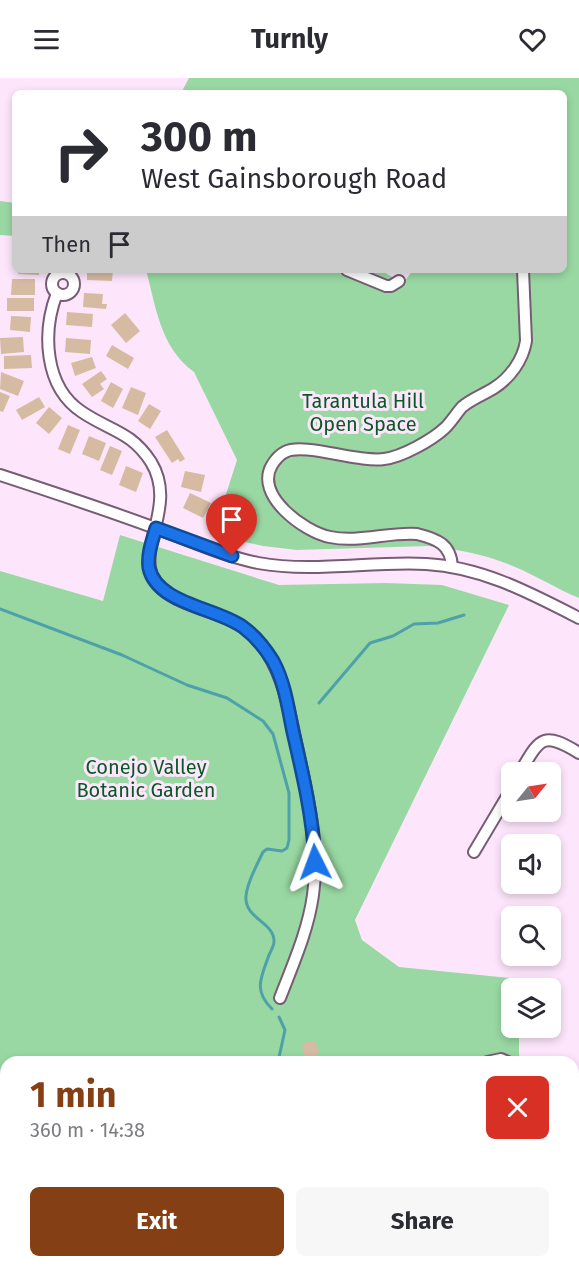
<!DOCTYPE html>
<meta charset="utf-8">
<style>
:root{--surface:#fff;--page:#f7f7f7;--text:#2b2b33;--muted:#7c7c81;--accent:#844014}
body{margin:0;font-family:"Fira Sans",sans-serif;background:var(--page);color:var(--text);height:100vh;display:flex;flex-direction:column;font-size:22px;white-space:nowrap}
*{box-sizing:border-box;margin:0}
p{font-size:20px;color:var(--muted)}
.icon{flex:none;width:33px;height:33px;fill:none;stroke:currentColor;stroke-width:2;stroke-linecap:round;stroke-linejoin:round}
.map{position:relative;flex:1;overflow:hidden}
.details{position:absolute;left:0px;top:978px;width:579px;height:212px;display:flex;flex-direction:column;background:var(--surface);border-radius:18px 18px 0 0;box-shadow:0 3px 9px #0003}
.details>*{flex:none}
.banner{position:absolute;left:12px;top:12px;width:555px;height:183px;border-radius:9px;box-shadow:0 3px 9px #0003;background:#fff;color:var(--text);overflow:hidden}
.needle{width:39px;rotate:60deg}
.tools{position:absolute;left:501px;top:684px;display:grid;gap:12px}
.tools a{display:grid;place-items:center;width:60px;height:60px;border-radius:9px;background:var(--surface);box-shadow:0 3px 9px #0003;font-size:30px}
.pin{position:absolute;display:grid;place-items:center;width:51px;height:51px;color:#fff;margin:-62px -26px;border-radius:50% 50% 50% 0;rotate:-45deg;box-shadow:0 0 6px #0007}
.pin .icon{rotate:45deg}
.me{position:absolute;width:66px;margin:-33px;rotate:357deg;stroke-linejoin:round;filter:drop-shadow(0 0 4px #0008)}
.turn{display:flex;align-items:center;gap:21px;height:126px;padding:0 30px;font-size:27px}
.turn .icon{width:78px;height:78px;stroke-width:2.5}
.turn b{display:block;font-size:42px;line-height:51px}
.then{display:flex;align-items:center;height:57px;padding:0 30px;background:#0003;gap:12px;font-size:22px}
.round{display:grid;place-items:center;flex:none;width:63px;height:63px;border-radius:9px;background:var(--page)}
.head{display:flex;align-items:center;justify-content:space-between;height:102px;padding:0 30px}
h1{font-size:36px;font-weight:700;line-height:45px;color:var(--accent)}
.cta{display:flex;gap:12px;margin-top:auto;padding:12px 30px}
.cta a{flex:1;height:69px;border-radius:9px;background:var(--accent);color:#fff;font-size:24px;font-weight:700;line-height:69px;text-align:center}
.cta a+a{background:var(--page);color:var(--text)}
header{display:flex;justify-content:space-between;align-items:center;height:78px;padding:0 30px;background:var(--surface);font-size:27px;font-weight:700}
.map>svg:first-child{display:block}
</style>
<header><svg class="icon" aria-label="menu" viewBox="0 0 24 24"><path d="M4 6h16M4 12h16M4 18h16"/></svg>Turnly<svg class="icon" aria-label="heart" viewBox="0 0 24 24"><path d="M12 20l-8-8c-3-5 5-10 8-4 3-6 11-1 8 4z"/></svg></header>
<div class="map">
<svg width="579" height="1189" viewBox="0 0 579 1189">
<rect width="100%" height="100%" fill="#fde6fb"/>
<g fill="#99d8a3">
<path d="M189,0H579V520C557,511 537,498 515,489C488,477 457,471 428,468L297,472L263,468L245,464L220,455V435L237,382L194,294C160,269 156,229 146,192H380L403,205L413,192H564V15H181Z"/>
<path d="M0,123L15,125V158L0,157Z"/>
<path d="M120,457L279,507L386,505L442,507L509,527L355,842L362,862L399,889L519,901V910H512V950H519V977L523,984H6V1011L0,1004V493L103,523Z"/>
<path d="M573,1073L579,1083V1189H100L101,1184H573Z"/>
</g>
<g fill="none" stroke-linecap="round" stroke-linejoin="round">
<g stroke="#4ea1a8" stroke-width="3">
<path d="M0,531L122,577L187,607L227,620L263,643L273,656L289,715V762L287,770L282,773L267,771L263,774C257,787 247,804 246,818C244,841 275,844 274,864C274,867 271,873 269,877C261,900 253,912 272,931"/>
<path d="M319,625L370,565L393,558L414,546L438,545L464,537"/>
<path d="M278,984L285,952L279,939"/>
</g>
</g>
<g fill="#d5bba1">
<path d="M18,192H39V197L18,196Z"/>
<path d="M87,192H113L112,203L87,202Z"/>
<path d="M12,201H35V217H11Z"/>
<path d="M84,215L103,216L102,226H107L106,231L83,229Z"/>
<rect x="7" y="220" width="27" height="13"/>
<path d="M67,234L93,236L92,249L66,247Z"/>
<path d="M125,235L140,253L126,265L111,247Z"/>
<path d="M11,238L31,239L30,254L10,252Z"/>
<path d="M23,259L24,274L1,276L0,260Z"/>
<path d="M66,260L91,262L90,276L65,274Z"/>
<path d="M112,267L134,280L128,291L106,278Z"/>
<path d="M31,277L32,290L4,291V278Z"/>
<path d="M92,279L96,290L75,298L71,285Z"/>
<path d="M101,293L107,301L100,306L104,311L92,319L82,306Z"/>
<path d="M1,294L24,303L18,318L0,311Z"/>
<path d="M111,304L123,311L113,330L101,323Z"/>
<path d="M131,309L146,315L138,337L122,330Z"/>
<path d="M0,314L10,318L3,334L0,333Z"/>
<path d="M39,319L45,329L22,342L16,332Z"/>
<path d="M149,326L161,333L150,351L138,343Z"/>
<path d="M49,329L62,340L49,356L36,345Z"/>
<path d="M68,347L80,352L70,376L58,371Z"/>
<path d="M167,352L185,381L180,384L178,381L172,385L155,359Z"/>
<path d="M89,358L106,365L99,383L82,376Z"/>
<path d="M110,368L122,373L112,397L100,392Z"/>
<path d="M126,388L143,395L136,414L119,407Z"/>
<path d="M185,393L205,397L201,414L181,409Z"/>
<path d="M190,415L211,425L203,440L183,430Z"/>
<path d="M308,963L315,964L319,973L313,984H303L304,978L302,968Z"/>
</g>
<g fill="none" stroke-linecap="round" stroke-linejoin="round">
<defs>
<g id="minor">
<path d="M347,192L386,208H391L399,203"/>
<circle cx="63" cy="206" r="11"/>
<path d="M57,215C42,254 44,309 82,334C110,353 131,353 151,384C179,430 132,474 157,506C176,531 230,532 256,560C284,591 289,634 298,673C308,721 320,768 313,817C308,853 293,886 280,920"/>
<path d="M0,397C52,414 104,431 155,450C189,462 223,478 258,485C314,495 370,483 426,486C482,489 530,515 579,540"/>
<path d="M452,489C451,466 437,461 417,456C388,454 358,465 330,459C304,454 254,417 272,387C275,382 279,377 285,374C304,364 358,385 384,381C402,379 432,362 445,350C451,344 456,336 462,329C471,321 483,317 494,310C510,300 523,282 526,263L523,192"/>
<path d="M520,694C540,661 542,652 579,675"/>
<path d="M474,774L512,710"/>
<path d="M487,984L501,981L508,984"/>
<path d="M573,1089L579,1099"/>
<path d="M573,1177L579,1167"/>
<path d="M74,1189L78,1184"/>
<path d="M564,1189L568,1184"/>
</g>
</defs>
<use href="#minor" stroke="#765d74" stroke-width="14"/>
<use href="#minor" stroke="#fff" stroke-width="10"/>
</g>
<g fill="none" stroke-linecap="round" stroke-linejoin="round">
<defs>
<path id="route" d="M232,478L156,450C152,463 147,477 149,490C157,526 217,530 243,549C255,558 265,570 273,583C285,605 288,630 293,654C303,697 313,740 315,784"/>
</defs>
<use href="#route" stroke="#114b97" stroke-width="15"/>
<use href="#route" stroke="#1a73e8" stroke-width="10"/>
</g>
<g text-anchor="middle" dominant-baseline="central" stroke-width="6" stroke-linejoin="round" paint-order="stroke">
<g font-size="20" fill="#085a25" stroke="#fde6fb">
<text x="363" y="323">Tarantula Hill<tspan x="363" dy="23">Open Space</tspan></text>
<text x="146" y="689">Conejo Valley<tspan x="146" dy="23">Botanic Garden</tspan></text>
</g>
</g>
</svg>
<div class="tools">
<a><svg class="needle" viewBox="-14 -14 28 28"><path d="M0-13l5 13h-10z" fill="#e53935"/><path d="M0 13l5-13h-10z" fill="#7c7c81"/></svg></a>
<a><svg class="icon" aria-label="sound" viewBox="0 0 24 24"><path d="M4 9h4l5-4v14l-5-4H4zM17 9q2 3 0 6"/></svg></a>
<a><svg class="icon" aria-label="search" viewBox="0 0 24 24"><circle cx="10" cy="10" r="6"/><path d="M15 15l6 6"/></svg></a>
<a><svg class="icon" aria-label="layers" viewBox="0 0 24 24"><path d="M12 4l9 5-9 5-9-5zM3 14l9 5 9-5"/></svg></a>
</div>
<div class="pin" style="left:232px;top:478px;background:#d93025"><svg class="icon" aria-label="arrive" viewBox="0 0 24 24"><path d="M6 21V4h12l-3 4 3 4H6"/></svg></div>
<svg class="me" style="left:315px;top:784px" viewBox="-20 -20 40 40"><path d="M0-17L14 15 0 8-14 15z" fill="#1a73e8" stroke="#fff" stroke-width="4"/></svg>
<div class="banner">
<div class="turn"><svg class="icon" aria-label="right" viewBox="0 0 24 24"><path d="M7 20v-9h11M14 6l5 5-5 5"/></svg><div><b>300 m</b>West Gainsborough Road</div></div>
<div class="then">Then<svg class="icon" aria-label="arrive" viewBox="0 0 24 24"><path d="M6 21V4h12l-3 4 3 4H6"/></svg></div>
</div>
<section class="details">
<div class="head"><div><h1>1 min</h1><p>360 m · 14:38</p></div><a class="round" style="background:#d93025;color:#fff"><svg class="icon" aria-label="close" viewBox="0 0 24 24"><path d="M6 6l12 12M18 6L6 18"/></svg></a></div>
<div class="cta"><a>Exit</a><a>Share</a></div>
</section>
</div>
